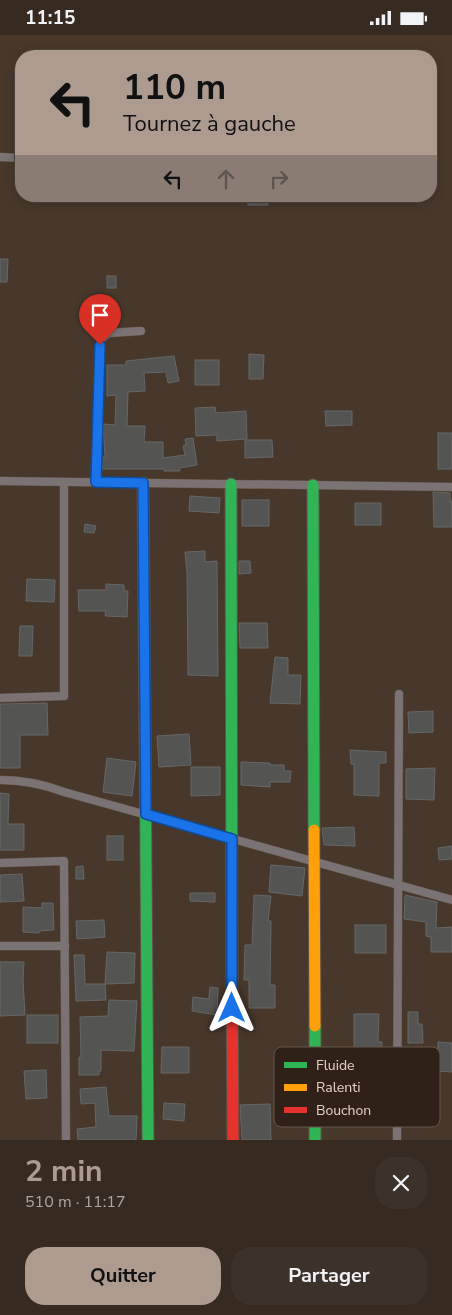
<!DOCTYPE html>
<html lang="fr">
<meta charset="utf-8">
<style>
:root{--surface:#362a21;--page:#3d322a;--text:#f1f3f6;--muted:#aaa7a5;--line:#50463f;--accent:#ad9b8f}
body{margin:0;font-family:"Nunito Sans",sans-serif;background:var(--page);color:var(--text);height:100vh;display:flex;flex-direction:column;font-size:19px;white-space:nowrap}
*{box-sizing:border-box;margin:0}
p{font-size:16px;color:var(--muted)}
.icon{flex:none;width:28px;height:28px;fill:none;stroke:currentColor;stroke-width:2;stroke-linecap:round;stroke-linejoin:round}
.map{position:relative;height:1105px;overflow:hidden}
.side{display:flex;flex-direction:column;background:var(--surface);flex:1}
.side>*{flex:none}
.guide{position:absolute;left:15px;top:15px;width:422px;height:152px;border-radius:20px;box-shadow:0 2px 12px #0003,0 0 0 1px var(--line);background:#ad9b8f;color:#111;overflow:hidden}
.pin{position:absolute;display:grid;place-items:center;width:42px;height:42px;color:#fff;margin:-51px -21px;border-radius:50% 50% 50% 0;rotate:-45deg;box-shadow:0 0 5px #0007}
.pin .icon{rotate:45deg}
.me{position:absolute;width:55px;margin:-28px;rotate:0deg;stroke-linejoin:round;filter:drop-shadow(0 0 4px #0008)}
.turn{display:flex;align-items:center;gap:18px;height:105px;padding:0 25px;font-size:22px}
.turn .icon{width:65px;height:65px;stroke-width:2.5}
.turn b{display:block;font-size:35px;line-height:42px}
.lanes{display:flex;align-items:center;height:48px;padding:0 25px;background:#0003;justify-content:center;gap:25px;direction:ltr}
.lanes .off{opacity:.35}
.round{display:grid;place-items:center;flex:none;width:52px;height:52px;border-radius:20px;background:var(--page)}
.overview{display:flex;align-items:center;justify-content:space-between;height:85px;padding:0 25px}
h1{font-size:30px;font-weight:700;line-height:38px;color:var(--accent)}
.button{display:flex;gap:10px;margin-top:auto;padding:10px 25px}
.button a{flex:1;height:58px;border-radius:20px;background:var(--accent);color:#111;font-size:20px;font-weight:700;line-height:58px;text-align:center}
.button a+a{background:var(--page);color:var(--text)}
.status{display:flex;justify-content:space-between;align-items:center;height:35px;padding:0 25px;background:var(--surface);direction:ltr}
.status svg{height:14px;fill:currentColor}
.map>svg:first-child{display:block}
</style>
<div class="status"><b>11:15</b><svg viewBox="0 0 49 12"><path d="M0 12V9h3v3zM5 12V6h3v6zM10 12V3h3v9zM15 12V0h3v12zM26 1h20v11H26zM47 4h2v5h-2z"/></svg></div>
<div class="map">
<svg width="452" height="1105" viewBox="0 0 452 1105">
<rect width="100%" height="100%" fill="#48382c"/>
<g fill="#545452" stroke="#666766">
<rect x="248" y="161" width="20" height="9"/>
<path d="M0,224H8L7,247H0Z"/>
<rect x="107" y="241" width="9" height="12"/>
<path d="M249,319L264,320L263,344H249Z"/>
<path d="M174,321L179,346L168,348L166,337L144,338L145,356L128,357L127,391H145L144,407H163V423L185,420L183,411L186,410L185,404L193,403L197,430L179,433L180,436H164V434H102V422H105L103,389L115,390L116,360L107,361V330H126V326Z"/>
<rect x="195" y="325" width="24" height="25"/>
<path d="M215,372L216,378L246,376L247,404L217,406V400L196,401L195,373Z"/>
<path d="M325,376H352V390L326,391Z"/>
<rect x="438" y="398" width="14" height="36"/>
<path d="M245,405H272L273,422L245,423Z"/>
<path d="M433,457L450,458V467L452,466V492H434Z"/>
<path d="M190,461L220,463L219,478L189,476Z"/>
<rect x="242" y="465" width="27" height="26"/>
<rect x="355" y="468" width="26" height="22"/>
<path d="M85,489L96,491L94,498L84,497Z"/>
<path d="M205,516V527L217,526L218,641L188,640L187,537L185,517Z"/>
<path d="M239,526H250L251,538L239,539Z"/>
<path d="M27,544L55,545L54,567L26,566Z"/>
<path d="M106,549L124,550V556H128L127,582L105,581L106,576H79L78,555H106Z"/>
<path d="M239,588H267L268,613H240Z"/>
<path d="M20,591H33L32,621H19Z"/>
<path d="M275,622L288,623V640H301L300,669L270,668Z"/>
<path d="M47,668L48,700H20V733H0V669Z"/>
<path d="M433,676V697L409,698L408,677Z"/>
<path d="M189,699L191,730L159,732L157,701Z"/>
<path d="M350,715L386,717V728H379V761L354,760V729H351Z"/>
<path d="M107,723L136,727L132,761L103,757Z"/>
<path d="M241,727L270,728V730H284V736H291L290,747H270V752L241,750Z"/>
<path d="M191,732H220V760L191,761Z"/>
<path d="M435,733L434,765L406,764V734Z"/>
<path d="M0,758L9,759L8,789H24V815H0Z"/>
<path d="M354,792L355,811L324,810L322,793Z"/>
<rect x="107" y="801" width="16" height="24"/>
<path d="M452,811V824L439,825L438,813Z"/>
<path d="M271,830L305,833L302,861L269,857Z"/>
<path d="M83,831L84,844H76V832Z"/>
<path d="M22,839L24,866L0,867V840Z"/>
<path d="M190,858H215V867L190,866Z"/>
<path d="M254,860L271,861L268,886H271L270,950H275V973H249V945H244L245,910H252Z"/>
<path d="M405,860L437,867L436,893L452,892V917H431V902L426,901V887L404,884Z"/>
<path d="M42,868H53L54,895L39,896V898L23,897V872L42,873Z"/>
<path d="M104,885L105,902L77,904L76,886Z"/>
<rect x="355" y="890" width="31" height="28"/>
<path d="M107,917L135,918L134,948L105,949Z"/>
<path d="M74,920H84L85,949H105L106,965L76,966Z"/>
<path d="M0,927H24L23,944L25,980L0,981Z"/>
<path d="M210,952L218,953L217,980L192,976L193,962L209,964Z"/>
<path d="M109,965L137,966L134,1016L101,1015V1036H99V1040H79V1022H81L80,982L108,981Z"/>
<path d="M408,977H418V989H422L423,1008H408Z"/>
<path d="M354,979H379L378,1007H382L381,1036L354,1035Z"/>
<rect x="27" y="980" width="31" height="28"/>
<path d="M438,1007L452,1008V1037L437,1036Z"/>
<path d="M162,1012H189V1038H161Z"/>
<path d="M46,1035L47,1063L26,1064L24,1036Z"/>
<path d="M106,1052L109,1081H137L136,1105H78L77,1094L96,1092L95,1068L81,1069L80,1054Z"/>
<path d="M164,1068L185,1069L184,1086L163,1084Z"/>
<path d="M270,1069L271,1105H242L240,1070Z"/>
</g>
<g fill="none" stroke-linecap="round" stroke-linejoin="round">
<defs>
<g id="street">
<path d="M0,122L21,123"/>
<path d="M0,446L452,452"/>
<path d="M96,447L100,310L102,303L109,298L141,296"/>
<path d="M0,663L64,661V447"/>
<path d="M0,745C23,745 43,749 64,757L452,865"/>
<path d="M0,828L64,826L66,1105"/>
<path d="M0,911H65"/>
<path d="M397,1105L399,659"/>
</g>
<g id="fast">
<path d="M231,449L232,941"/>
<path d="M313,450L314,795"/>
<path d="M145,695L148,1105"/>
<path d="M315,991V1105"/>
</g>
<g id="slow">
<path d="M143,448L145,695"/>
<path d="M314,795L315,991"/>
</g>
<path id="jam" d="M232,941L233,1105"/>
</defs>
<use href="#street" stroke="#62544a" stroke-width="9"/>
<use href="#fast" stroke="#62544a" stroke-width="13"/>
<use href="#slow" stroke="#62544a" stroke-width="13"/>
<use href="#jam" stroke="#62544a" stroke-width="13"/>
<use href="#street" stroke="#7b7373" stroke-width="8"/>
<use href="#fast" stroke="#30b455" stroke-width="11"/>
<use href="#slow" stroke="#ff9f0a" stroke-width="11"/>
<use href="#jam" stroke="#e5322d" stroke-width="11"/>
</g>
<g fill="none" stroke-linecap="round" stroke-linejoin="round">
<defs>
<path id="route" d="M100,310L96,447L143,448L146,779L232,804V973"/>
</defs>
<use href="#route" stroke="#114b97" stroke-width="12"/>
<use href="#route" stroke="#1a73e8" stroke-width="9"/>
</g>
<rect x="274" y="1012" width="166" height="80" rx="8" fill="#2f2118" stroke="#65564c" stroke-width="1"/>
<rect x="284" y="1027" width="23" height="6" fill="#30b455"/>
<rect x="284" y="1049" width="23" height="7" fill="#ff9f0a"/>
<rect x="284" y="1072" width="23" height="6" fill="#e5322d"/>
<g font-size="14" fill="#e4d1c4">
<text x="316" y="1035">Fluide</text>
<text x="316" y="1057">Ralenti</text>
<text x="316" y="1080">Bouchon</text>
</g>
</svg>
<div class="pin" style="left:100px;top:310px;background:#d93025"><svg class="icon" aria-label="arrive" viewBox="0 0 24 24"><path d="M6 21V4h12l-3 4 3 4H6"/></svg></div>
<svg class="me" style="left:232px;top:973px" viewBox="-20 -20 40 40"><path d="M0-17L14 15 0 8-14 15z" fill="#1a73e8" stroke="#fff" stroke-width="4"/></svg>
<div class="guide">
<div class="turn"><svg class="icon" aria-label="left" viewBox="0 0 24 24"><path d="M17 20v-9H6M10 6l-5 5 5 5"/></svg><div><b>110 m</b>Tournez à gauche</div></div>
<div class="lanes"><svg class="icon" aria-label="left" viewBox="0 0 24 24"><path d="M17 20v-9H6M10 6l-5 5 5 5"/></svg><svg class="icon off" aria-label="ahead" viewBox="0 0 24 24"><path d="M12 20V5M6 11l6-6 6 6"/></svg><svg class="icon off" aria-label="right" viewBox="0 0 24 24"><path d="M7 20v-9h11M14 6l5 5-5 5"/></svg></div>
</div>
</div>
<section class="side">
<div class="overview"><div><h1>2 min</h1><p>510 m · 11:17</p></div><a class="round"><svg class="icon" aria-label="close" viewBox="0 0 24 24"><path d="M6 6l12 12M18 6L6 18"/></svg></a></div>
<div class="button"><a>Quitter</a><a>Partager</a></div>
</section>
